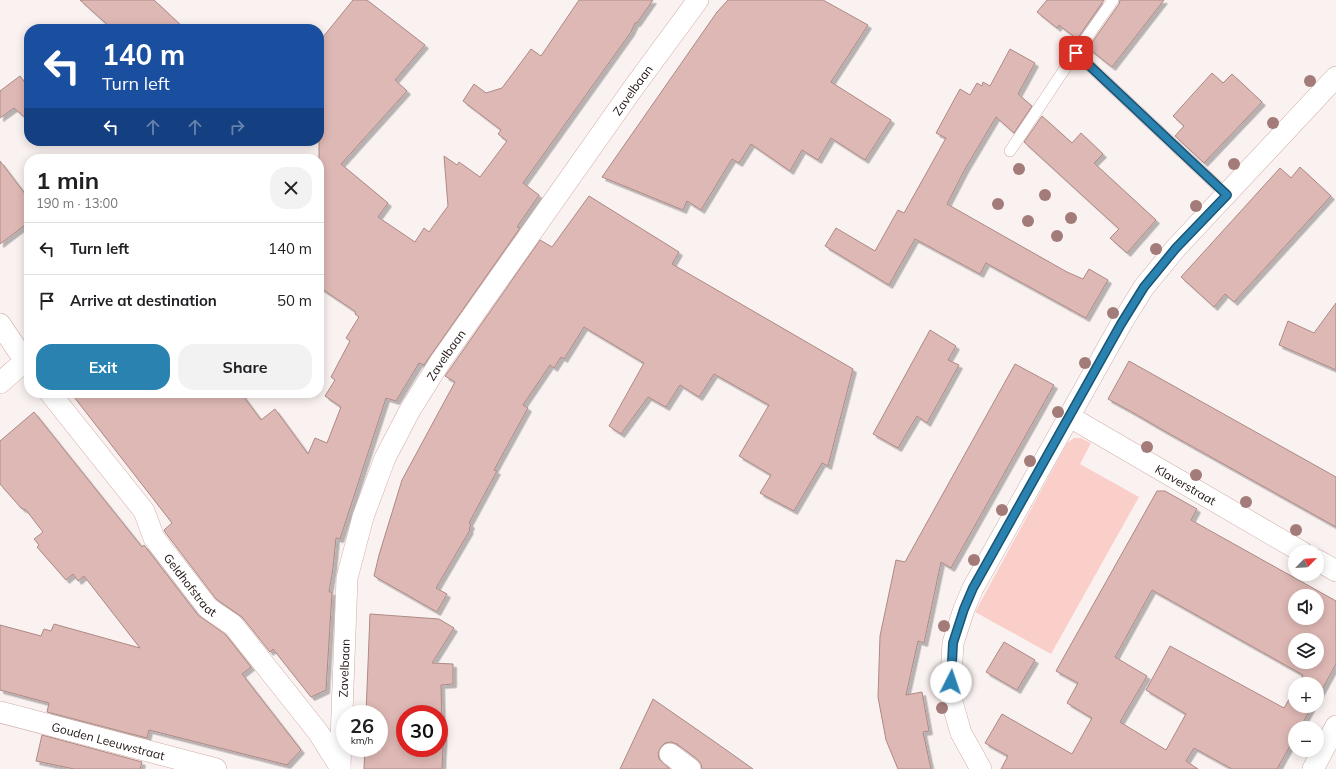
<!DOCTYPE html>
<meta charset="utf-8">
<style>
:root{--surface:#fff;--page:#f2f2f2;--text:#202124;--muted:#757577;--line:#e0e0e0;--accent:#2982b0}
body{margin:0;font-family:Mulish,sans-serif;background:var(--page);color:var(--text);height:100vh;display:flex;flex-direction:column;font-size:15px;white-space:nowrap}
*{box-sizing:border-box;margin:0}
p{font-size:13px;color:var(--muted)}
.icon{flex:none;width:22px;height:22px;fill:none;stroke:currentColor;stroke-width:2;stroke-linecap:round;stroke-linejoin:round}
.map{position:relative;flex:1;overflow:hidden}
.details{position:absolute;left:24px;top:154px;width:300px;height:244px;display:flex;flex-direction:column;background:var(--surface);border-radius:16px;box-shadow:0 2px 10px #0003}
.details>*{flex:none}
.top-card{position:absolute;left:24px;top:24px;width:300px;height:122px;border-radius:16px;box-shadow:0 2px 10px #0003;background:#1a4fa0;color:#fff;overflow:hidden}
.needle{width:26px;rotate:66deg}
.fabs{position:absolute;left:1288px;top:545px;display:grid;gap:8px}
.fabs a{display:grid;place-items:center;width:36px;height:36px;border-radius:50%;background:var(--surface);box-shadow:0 2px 10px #0003;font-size:20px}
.speed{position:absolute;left:336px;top:705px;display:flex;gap:8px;font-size:20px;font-weight:700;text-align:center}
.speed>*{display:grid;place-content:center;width:52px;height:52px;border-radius:50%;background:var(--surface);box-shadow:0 2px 10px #0003;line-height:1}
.speed small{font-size:10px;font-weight:400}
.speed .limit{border:6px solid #d22;background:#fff;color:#111}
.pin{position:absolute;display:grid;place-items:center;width:34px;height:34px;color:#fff;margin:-17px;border-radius:8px;box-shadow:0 2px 6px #0006}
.me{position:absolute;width:44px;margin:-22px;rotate:4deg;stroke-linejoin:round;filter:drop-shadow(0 0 3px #0008)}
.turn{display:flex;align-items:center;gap:14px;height:84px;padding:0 12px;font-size:18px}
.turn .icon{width:52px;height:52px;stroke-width:2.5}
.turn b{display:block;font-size:28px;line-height:34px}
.lanes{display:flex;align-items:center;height:38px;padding:0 12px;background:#0003;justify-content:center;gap:20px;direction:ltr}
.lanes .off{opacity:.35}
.round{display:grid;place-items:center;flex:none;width:42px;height:42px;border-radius:16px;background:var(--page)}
.headline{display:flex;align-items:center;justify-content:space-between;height:68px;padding:0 12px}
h1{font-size:24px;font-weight:700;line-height:30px}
.button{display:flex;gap:8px;margin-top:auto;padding:8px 12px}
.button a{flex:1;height:46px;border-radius:16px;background:var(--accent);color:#fff;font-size:16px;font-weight:700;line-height:46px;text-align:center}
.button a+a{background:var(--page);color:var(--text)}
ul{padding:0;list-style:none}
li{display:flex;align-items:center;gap:12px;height:52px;padding:0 12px;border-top:1px solid var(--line)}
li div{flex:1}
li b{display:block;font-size:15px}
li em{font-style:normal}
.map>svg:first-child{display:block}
</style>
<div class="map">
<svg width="1336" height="769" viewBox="0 0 1336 769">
<defs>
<filter id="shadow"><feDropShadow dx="3.5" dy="3.5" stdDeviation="0" flood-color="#0004"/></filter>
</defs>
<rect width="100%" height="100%" fill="#faf2f1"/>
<path fill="#fbcfc9" d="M1074,438H1081L1091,443L1080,464L1139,497L1051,654L975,612L1067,443Z"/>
<g fill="#deb8b4" stroke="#ad8985" fill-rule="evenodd" filter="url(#shadow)">
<path d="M80,0H154L185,29H112Z"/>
<path d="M353,0H367L425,45L395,80L407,91L341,164L388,203L378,217L415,242L424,228L429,232L448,206L444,156L457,165L459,162L480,177L507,141L498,134L501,130L463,101L474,84L486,93L502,88L531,49L541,56L579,0H653L637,23H635L631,32L523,183L539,195L517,227L520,228L424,365L419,363L396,401L386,398L340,539L336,538L333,568L329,592H332L326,690L311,697L273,649L270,652L242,617L216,599L165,532L164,530L172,523L71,393H241L261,420L275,409L308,454L315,438L327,443L341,407L325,396L335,380L331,377L350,341L346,338L359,317L355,314L356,312L319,287V42Z"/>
<path d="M728,0H823L868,25L831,82L891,120L865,160L831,138L818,160L802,150L790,171L751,144L739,163L732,159L701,210L687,201L683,210L602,177L717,12Z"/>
<path d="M1047,0H1104L1077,39L1059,25L1057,28L1037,12Z"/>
<path d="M1120,0H1164L1112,67L1088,48L1119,4Z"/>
<path d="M1010,49L1035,63L1018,94L1032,106L1014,133L996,117L965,169L947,204L1067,272L1083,279L1089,269L1108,280L1086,318L986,263L980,274L915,239L889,285L825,246L836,228L875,251L898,210L904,213L946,138L936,133L960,89L970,95L977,83L982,86L983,82L990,86Z"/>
<path d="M1212,73L1223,83L1232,74L1262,102L1204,163L1175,136L1184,126L1173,116Z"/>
<path d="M20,76L29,88V121L14,108L0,118V91Z"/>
<path d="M1042,116L1072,143L1081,133L1103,154L1094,163L1156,220L1127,253L1110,238L1119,229L1024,142Z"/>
<path d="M0,161L29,199V222L0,244Z"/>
<path d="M1300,167L1331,196L1234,302L1225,294L1214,307L1181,277L1280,168L1291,178Z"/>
<path d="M589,196L679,252L672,264L853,369L828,466L822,463L794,511L760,493L771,475L739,456L769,405L714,374L699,397L680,385L666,407L648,397L621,434L609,426L644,363L584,327L564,359L561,357L554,368L550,365L523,405L528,408L494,470L497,471L469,523L471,525L469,529L470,530L436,588L447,594L437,612L374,576L379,555L402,480L455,382L445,376L450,369L540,240L552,247Z"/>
<path d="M1336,303V370L1279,345L1288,321L1314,333Z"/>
<path d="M930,330L956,346L948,360L959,365L927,423L917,416L898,448L873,434Z"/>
<path d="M1129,361L1336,477V527L1161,429L1132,412L1108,399Z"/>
<path d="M1015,364L1054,385L951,568L941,562L924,643L918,641L906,695L922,692L929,731L923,732L931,769H898L886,740L878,697L880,636L896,560L905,562Z"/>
<path d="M34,412L142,547L144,545L198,615L225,634L251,667L242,674L301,750L287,765L149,730L147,738L47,712L49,703L0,690V625L41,636L44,629L51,631L54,624L140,648L84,576L78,581L73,574L66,580L37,547L39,545L34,539L43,532L26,510L21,508L0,484V441Z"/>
<path d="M1157,491H1165L1197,509L1191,520L1336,601V664L1318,697L1317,698V684H1298L1303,675L1152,590L1115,657L1147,676L1120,722L1166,750L1186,714L1146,690L1170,646L1284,708L1295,689V706H1312L1300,728H1295V737L1277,769H1232L1194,748L1186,761L1198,769H1001L1008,756L985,743L1002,714L1072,754L1092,718L1067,703L1078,683L1056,671ZM1295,596H1317V618H1295ZM1295,640H1317V662H1295Z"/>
<path d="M370,614L439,619L454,628L432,663L453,664V684L441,685L442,724H444L442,769H364L365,748H379V714H366ZM405,714H439V748H405Z"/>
<path d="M1004,642L1035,660L1017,690L986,672Z"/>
<path d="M653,699L715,742L753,769H702L701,764L697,759L677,744L671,742L665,743L661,747L658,753L659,759L670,769H620Z"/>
<path d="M42,735L142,762L140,769H74L36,761Z"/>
</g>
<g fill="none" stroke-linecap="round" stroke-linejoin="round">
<defs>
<g id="service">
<path d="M1076,53L1227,195"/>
<path d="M1010,151L1068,64L1113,0"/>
</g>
<g id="minor">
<path d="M0,324L29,367"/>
<path d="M0,383L25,361"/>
<path id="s1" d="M50,393L144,511L154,538L208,608L233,625L318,732L340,767V769"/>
<path id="s2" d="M1070,417L1302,552"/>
<path d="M1317,560L1336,571"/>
<path id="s3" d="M0,712L216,769"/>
<path d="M670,754L690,769"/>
<path id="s4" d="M340,767L347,578L363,517L385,458L410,410L440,362L634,87L698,0"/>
<path d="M981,769L961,733L950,695L953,643L964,609L973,588L1121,324L1144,287L1176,248L1336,77"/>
<path d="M1313,769L1336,726"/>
</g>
</defs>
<use href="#service" stroke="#d1aca7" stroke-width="12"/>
<use href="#minor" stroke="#d1aca7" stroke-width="22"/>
<use href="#service" stroke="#fff" stroke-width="11"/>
<use href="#minor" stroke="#fff" stroke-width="21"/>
</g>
<g fill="#a37b79">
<circle cx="1310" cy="81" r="6"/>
<circle cx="1273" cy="123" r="6"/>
<circle cx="1234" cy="164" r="6"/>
<circle cx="1019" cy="169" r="6"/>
<circle cx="1045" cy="195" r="6"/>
<circle cx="998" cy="204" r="6"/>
<circle cx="1196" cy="206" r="6"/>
<circle cx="1071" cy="218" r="6"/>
<circle cx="1028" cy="221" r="6"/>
<circle cx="1057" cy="236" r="6"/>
<circle cx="1156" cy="249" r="6"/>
<circle cx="1113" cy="313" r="6"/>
<circle cx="1085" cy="363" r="6"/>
<circle cx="1058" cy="412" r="6"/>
<circle cx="1147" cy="447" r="6"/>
<circle cx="1030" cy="461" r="6"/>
<circle cx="1196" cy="475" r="6"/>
<circle cx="1246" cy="502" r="6"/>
<circle cx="1002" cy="510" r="6"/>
<circle cx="1296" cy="530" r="6"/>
<circle cx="974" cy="560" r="6"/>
<circle cx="944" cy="626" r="6"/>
<circle cx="942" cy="708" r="6"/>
</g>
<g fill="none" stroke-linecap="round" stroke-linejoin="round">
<defs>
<path id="route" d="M951,682L953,643L964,609L973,588L1121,324L1144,287L1176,248L1227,195L1076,53"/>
</defs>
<use href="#route" stroke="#1b5472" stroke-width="10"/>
<use href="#route" stroke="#2982b0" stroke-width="7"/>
</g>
<g text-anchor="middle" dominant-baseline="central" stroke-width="3" stroke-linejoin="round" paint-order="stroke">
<g font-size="12" fill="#211412" stroke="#fff">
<text stroke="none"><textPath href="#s4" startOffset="759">Zavelbaan</textPath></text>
<text stroke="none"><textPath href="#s4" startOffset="435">Zavelbaan</textPath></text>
<text stroke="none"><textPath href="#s2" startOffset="134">Klaverstraat</textPath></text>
<text stroke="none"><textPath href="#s1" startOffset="239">Geldhofstraat</textPath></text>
<text stroke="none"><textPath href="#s4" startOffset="99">Zavelbaan</textPath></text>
<text stroke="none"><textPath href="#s3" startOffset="112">Gouden Leeuwstraat</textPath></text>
</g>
</g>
</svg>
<div class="fabs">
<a><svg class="needle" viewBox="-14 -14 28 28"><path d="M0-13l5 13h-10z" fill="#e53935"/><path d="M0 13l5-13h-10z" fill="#757577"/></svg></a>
<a><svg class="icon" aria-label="sound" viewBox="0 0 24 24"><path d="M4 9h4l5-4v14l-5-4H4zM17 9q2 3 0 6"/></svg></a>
<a><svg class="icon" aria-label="layers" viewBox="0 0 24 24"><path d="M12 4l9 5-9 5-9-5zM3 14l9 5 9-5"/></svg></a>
<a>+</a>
<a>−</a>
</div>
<div class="speed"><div>26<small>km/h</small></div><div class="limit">30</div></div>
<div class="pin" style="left:1076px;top:53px;background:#d93025"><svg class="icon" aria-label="arrive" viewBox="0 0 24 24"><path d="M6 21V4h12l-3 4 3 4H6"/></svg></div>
<svg class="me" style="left:951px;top:682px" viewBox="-20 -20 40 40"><circle r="19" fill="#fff"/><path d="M0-13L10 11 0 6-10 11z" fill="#2982b0"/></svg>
<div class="top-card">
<div class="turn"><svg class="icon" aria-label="left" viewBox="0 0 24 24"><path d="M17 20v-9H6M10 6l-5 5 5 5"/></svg><div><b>140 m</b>Turn left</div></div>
<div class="lanes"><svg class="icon" aria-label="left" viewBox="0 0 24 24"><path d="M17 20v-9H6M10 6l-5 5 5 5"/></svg><svg class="icon off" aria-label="ahead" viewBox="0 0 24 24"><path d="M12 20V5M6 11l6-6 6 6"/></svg><svg class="icon off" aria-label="ahead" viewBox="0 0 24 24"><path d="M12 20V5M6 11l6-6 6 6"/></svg><svg class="icon off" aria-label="right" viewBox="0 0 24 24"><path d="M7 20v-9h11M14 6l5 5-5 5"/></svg></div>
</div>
<section class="details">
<div class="headline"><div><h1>1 min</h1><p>190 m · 13:00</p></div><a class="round"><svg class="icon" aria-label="close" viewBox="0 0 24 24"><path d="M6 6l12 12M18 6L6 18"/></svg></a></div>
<ul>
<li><svg class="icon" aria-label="left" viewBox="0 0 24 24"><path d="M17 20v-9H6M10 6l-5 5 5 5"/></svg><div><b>Turn left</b></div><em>140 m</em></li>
<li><svg class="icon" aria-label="arrive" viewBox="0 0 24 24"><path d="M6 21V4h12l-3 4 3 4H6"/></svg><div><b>Arrive at destination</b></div><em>50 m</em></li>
</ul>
<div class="button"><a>Exit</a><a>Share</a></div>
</section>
</div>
